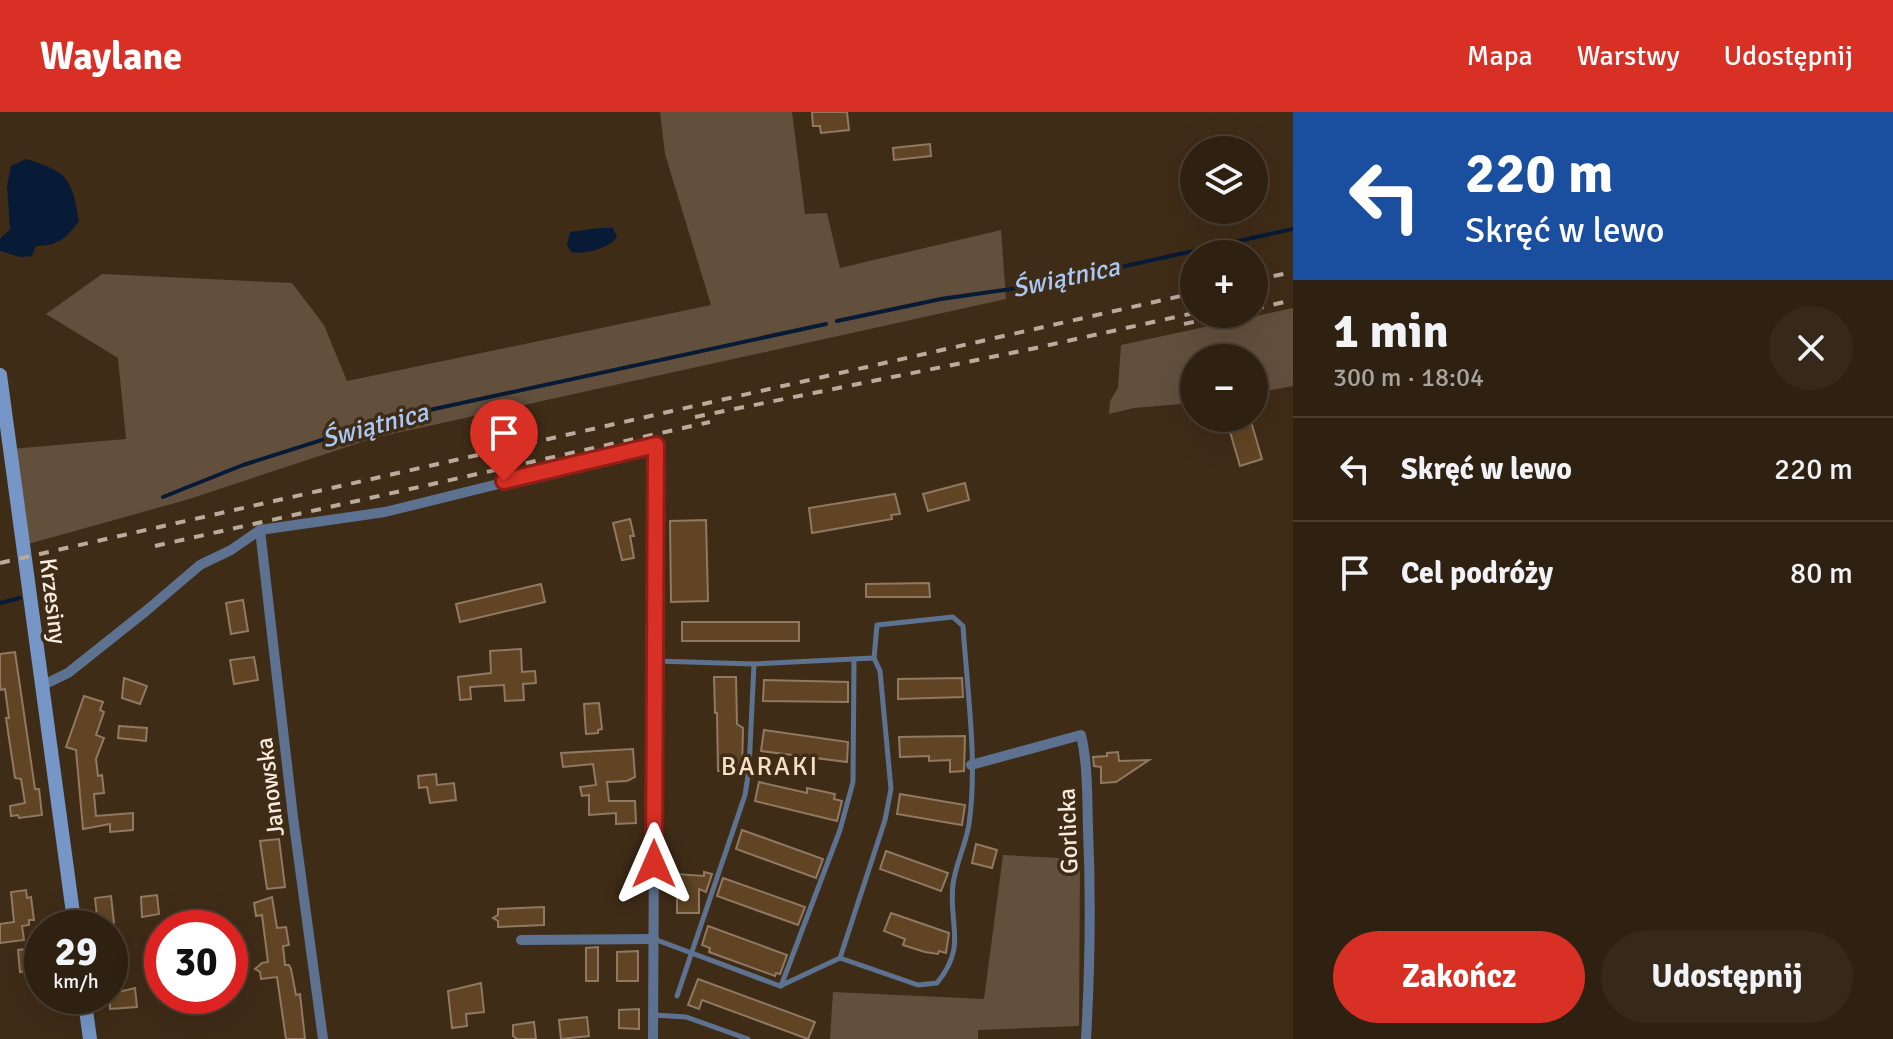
<!DOCTYPE html>
<html lang="pl">
<meta charset="utf-8">
<style>
:root{--surface:#2f2111;--page:#37291a;--text:#f1f3f6;--muted:#a7a39f;--line:#4a3e31;--accent:#d93025}
body{margin:0;font-family:Signika,sans-serif;background:var(--page);color:var(--text);height:100vh;display:flex;flex-direction:column;font-size:30px;white-space:nowrap}
*{box-sizing:border-box;margin:0}
p{font-size:26px;color:var(--muted)}
.icon{flex:none;width:44px;height:44px;fill:none;stroke:currentColor;stroke-width:2;stroke-linecap:round;stroke-linejoin:round}
.map{position:relative;flex:1;overflow:hidden}
.panel{display:flex;flex-direction:column;background:var(--surface);width:600px}
.panel>*{flex:none}
.guide{background:#1a4fa0;color:#fff;overflow:hidden}
.controls{position:absolute;left:1180px;top:24px;display:grid;gap:16px}
.controls a{display:grid;place-items:center;width:88px;height:88px;border-radius:50%;background:var(--surface);box-shadow:0 8px 32px #0002,0 0 0 2px var(--line);font-size:40px}
.speed{position:absolute;left:24px;top:798px;display:flex;gap:16px;font-size:40px;font-weight:700;text-align:center}
.speed>*{display:grid;place-content:center;width:104px;height:104px;border-radius:50%;background:var(--surface);box-shadow:0 8px 32px #0002,0 0 0 2px var(--line);line-height:1}
.speed small{font-size:20px;font-weight:400}
.speed .limit{border:12px solid #d22;background:#fff;color:#111}
.pin{position:absolute;display:grid;place-items:center;width:68px;height:68px;color:#fff;margin:-82px -34px;border-radius:50% 50% 50% 0;rotate:-45deg;box-shadow:0 0 8px #0007}
.pin .icon{rotate:45deg}
.me{position:absolute;width:88px;margin:-44px;rotate:0deg;stroke-linejoin:round;filter:drop-shadow(0 0 6px #0008)}
.turn{display:flex;align-items:center;gap:28px;height:168px;padding:0 40px;font-size:36px}
.turn .icon{width:104px;height:104px;stroke-width:2.5}
.turn b{display:block;font-size:56px;line-height:68px}
.round{display:grid;place-items:center;flex:none;width:84px;height:84px;border-radius:42px;background:var(--page)}
.overview{display:flex;align-items:center;justify-content:space-between;height:136px;padding:0 40px}
h1{font-size:48px;font-weight:700;line-height:60px}
.action{display:flex;gap:16px;margin-top:auto;padding:16px 40px}
.action a{flex:1;height:92px;border-radius:48px;background:var(--accent);color:#fff;font-size:32px;font-weight:700;line-height:92px;text-align:center}
.action a+a{background:var(--page);color:var(--text)}
ul{padding:0;list-style:none}
li{display:flex;align-items:center;gap:24px;height:104px;padding:0 40px;border-top:2px solid var(--line)}
li div{flex:1}
li b{display:block;font-size:30px}
li em{font-style:normal}
header{display:flex;align-items:center;gap:48px;box-sizing:border-box;height:112px;padding:0 40px;background:var(--accent);color:#fff}
header strong{font-size:38px}
nav{display:flex;gap:44px;margin-inline-start:auto;font-size:28px}
main{display:flex;flex:1;min-height:0}
.map>svg:first-child{display:block}
</style>
<header>
<strong>Waylane</strong>
<nav><a>Mapa</a><a>Warstwy</a><a>Udostępnij</a></nav>
</header>
<main>
<div class="map">
<svg width="1293" height="927" viewBox="0 0 1293 927">
<rect width="100%" height="100%" fill="#3f2c17"/>
<g fill="#62503d">
<path d="M660,0H792L805,102L827,101L840,156L1001,118L1006,187L374,326L186,388L28,432L11,337L126,327L118,246L46,202L102,162L292,171L324,213L347,269L711,193L665,42Z"/>
<path d="M1293,196V274L1254,281V246H1194V291L1134,296L1109,302L1110,289L1118,276L1121,233Z"/>
<path d="M1003,743L1080,747L1079,914L978,918V927H830L833,880L984,887Z"/>
</g>
<g fill="#071a36">
<path d="M26,47C68,60 72,66 79,109C67,126 57,134 36,134L32,144L20,145L0,139V127L10,117L7,74L11,54Z"/>
<path d="M599,116H613L617,125C610,136 584,143 571,140L567,133L570,120Z"/>
</g>
<g fill="none" stroke-linecap="round" stroke-linejoin="round">
<g stroke="#071a36" stroke-width="4">
<path d="M837,209L941,187L1039,173L1293,117"/>
<path d="M163,385L243,353L388,307L826,212"/>
<path d="M0,491L20,486"/>
</g>
</g>
<g fill="#604424" stroke="#907962" stroke-width="2">
<path d="M812,0H847L849,18L821,21L820,14H813Z"/>
<path d="M930,32L931,44L894,48L893,36Z"/>
<path d="M1226,306H1250L1262,347L1240,354Z"/>
<path d="M965,371L969,388L928,399L923,382Z"/>
<path d="M895,382L900,402L891,403L892,407L812,421L809,396Z"/>
<path d="M630,407L634,424H630L634,446L622,448L613,411Z"/>
<path d="M706,408L708,489L671,490L670,409Z"/>
<path d="M929,471L930,485H866V472Z"/>
<path d="M541,472L545,490L460,510L456,492Z"/>
<path d="M243,488L248,519L231,522L226,491Z"/>
<rect x="682" y="510" width="117" height="19"/>
<path d="M521,537L522,560L535,559L536,571L523,572L524,588L505,589L504,573L470,575L471,587L460,588L458,565L491,561L490,539Z"/>
<path d="M15,540L35,677H39L42,703L19,706L18,703L11,704L10,694L25,691L21,667L15,666L6,606H9L5,577L1,578L0,572V542Z"/>
<path d="M254,545L258,568L234,572L230,548Z"/>
<path d="M714,565H736L737,612L743,616L742,658L718,659L717,601H715Z"/>
<path d="M124,566L147,574L140,592L122,586Z"/>
<path d="M962,566L963,585L898,587V567Z"/>
<path d="M764,568L848,570V590L763,589Z"/>
<path d="M84,584L103,590L100,598L104,600L96,623L104,626L96,647L98,664L102,663L104,681L94,682L96,704L133,701V718L110,720V712L83,717L76,638L66,635Z"/>
<path d="M599,591L602,617L598,618V621L586,622L584,592Z"/>
<path d="M119,614L147,616L146,629L118,626Z"/>
<path d="M764,618L848,630L847,650L761,639Z"/>
<path d="M965,624L964,659L950,660V648L929,649V644L900,645L899,625Z"/>
<path d="M633,637L635,665L627,669L607,670L609,689H635L636,711L616,712V701L589,703V683L582,684L580,675L596,673L593,652L563,655L561,641Z"/>
<path d="M1118,640L1119,649L1149,648L1116,670L1101,671V655L1094,654L1093,645L1107,644V641Z"/>
<path d="M436,662L437,673L454,671L456,688L430,691L427,675L419,676L418,664Z"/>
<path d="M759,670L807,681V676L835,682L834,687L842,689L837,709L755,689Z"/>
<path d="M900,682L965,693L962,713L897,702Z"/>
<path d="M742,718L823,747L816,766L736,737Z"/>
<path d="M279,727L285,775L267,777L260,729Z"/>
<path d="M976,732L997,738L992,756L972,751Z"/>
<path d="M886,739L948,761L941,779L880,757Z"/>
<path d="M704,760L712,762L706,780L699,777V801H677V762L704,764Z"/>
<path d="M723,766L805,795L798,813L717,784Z"/>
<path d="M26,778L27,786L31,785L34,808H29V813L22,814L24,828L0,831V812L14,810L11,780Z"/>
<path d="M157,783L159,802L142,805L141,785Z"/>
<path d="M111,784L114,811L98,813L95,786Z"/>
<path d="M272,785L277,816L286,815L289,833L283,834L285,853H289L291,857L296,883L300,882L305,927H286L277,865L261,867L260,860L255,857L262,851L268,850L262,803L256,804L254,791Z"/>
<path d="M544,795V813L498,815V809L493,806L498,803V797Z"/>
<path d="M891,801L949,821L946,841L939,839L938,842L925,840L903,833L905,827L884,819Z"/>
<path d="M708,814L787,843L780,862L776,861L775,864L709,840L710,836L702,833Z"/>
<path d="M598,835V869H586V836Z"/>
<path d="M36,836L40,857L20,860L18,838Z"/>
<path d="M638,839V869H617V840Z"/>
<path d="M698,867L815,910L808,927L702,888L699,897L688,893Z"/>
<path d="M481,871L484,900L466,902L467,914L452,916L448,879Z"/>
<path d="M135,876L137,895L110,897V882Z"/>
<path d="M639,897V917L619,916V898Z"/>
<path d="M587,905L589,924L561,927L559,908Z"/>
<path d="M534,910L536,927H517L513,924V913Z"/>
</g>
<g fill="none" stroke-linecap="round" stroke-linejoin="round">
<g stroke="#5d7290" stroke-width="5">
<path d="M654,827L780,874L840,846L918,873L937,871C968,833 948,813 953,772C956,751 966,732 969,712C978,650 967,577 963,514L953,505L877,513L874,546L754,552L656,549"/>
<path d="M840,846L885,708L891,677L880,559L874,546"/>
<path d="M781,874L840,718L853,670L854,547"/>
<path d="M677,884L745,683L749,657L754,552"/>
<path d="M654,903L686,905L748,927"/>
</g>
<g stroke="#5d7290" stroke-width="10">
<path d="M260,418L293,705L323,927"/>
<path d="M41,574L68,561L146,499L200,453L231,438L260,418L385,400L656,333L653,927"/>
<path d="M971,653L1081,623C1088,653 1087,685 1088,716C1091,786 1090,856 1086,927"/>
<path d="M521,828L654,827"/>
</g>
<g stroke="#7596c7" stroke-width="14">
<path d="M0,263L75,816"/>
<path d="M84,884L90,927"/>
</g>
<g stroke="#baab9c" stroke-width="4" stroke-dasharray="10 10" stroke-linecap="butt">
<path d="M1254,168L1293,160"/>
<path d="M1254,197L1293,188"/>
<path d="M1184,212L1230,202"/>
<path d="M695,305L1031,237L1194,201"/>
<path d="M155,434L710,310"/>
<path d="M0,451L1194,181"/>
</g>
</g>
<g fill="none" stroke-linecap="round" stroke-linejoin="round">
<defs>
<path id="route" d="M504,369L656,333L654,752"/>
</defs>
<use href="#route" stroke="#8d1f18" stroke-width="20"/>
<use href="#route" stroke="#d93025" stroke-width="14"/>
</g>
<g text-anchor="middle" dominant-baseline="central" stroke-width="7" stroke-linejoin="round" paint-order="stroke">
<g font-size="24" fill="#f7eade" stroke="#3f2c17">
<text transform="translate(53 489) rotate(83)">Krzesiny</text>
<text transform="translate(270 675) rotate(-97)">Janowska</text>
<text transform="translate(1068 719) rotate(-92)">Gorlicka</text>
</g>
<g font-size="26" font-style="italic" fill="#aac8f5" stroke="#3f2c17">
<text transform="translate(1066 166) rotate(-12)">Świątnica</text>
<text transform="translate(375 314) rotate(-15)">Świątnica</text>
</g>
<g font-size="26" letter-spacing="2" fill="#f7dec4" stroke="#3f2c17">
<text x="770" y="655">BARAKI</text>
</g>
</g>
</svg>
<div class="controls">
<a><svg class="icon" aria-label="layers" viewBox="0 0 24 24"><path d="M12 4l9 5-9 5-9-5zM3 14l9 5 9-5"/></svg></a>
<a>+</a>
<a>−</a>
</div>
<div class="speed"><div>29<small>km/h</small></div><div class="limit">30</div></div>
<div class="pin" style="left:504px;top:369px;background:#d93025"><svg class="icon" aria-label="arrive" viewBox="0 0 24 24"><path d="M6 21V4h12l-3 4 3 4H6"/></svg></div>
<svg class="me" style="left:654px;top:752px" viewBox="-20 -20 40 40"><path d="M0-17L14 15 0 8-14 15z" fill="#d93025" stroke="#fff" stroke-width="4"/></svg>
</div>
<section class="panel">
<div class="guide">
<div class="turn"><svg class="icon" aria-label="left" viewBox="0 0 24 24"><path d="M17 20v-9H6M10 6l-5 5 5 5"/></svg><div><b>220 m</b>Skręć w lewo</div></div>
</div>
<div class="overview"><div><h1>1 min</h1><p>300 m · 18:04</p></div><a class="round"><svg class="icon" aria-label="close" viewBox="0 0 24 24"><path d="M6 6l12 12M18 6L6 18"/></svg></a></div>
<ul>
<li><svg class="icon" aria-label="left" viewBox="0 0 24 24"><path d="M17 20v-9H6M10 6l-5 5 5 5"/></svg><div><b>Skręć w lewo</b></div><em>220 m</em></li>
<li><svg class="icon" aria-label="arrive" viewBox="0 0 24 24"><path d="M6 21V4h12l-3 4 3 4H6"/></svg><div><b>Cel podróży</b></div><em>80 m</em></li>
</ul>
<div class="action"><a>Zakończ</a><a>Udostępnij</a></div>
</section>
</main>
